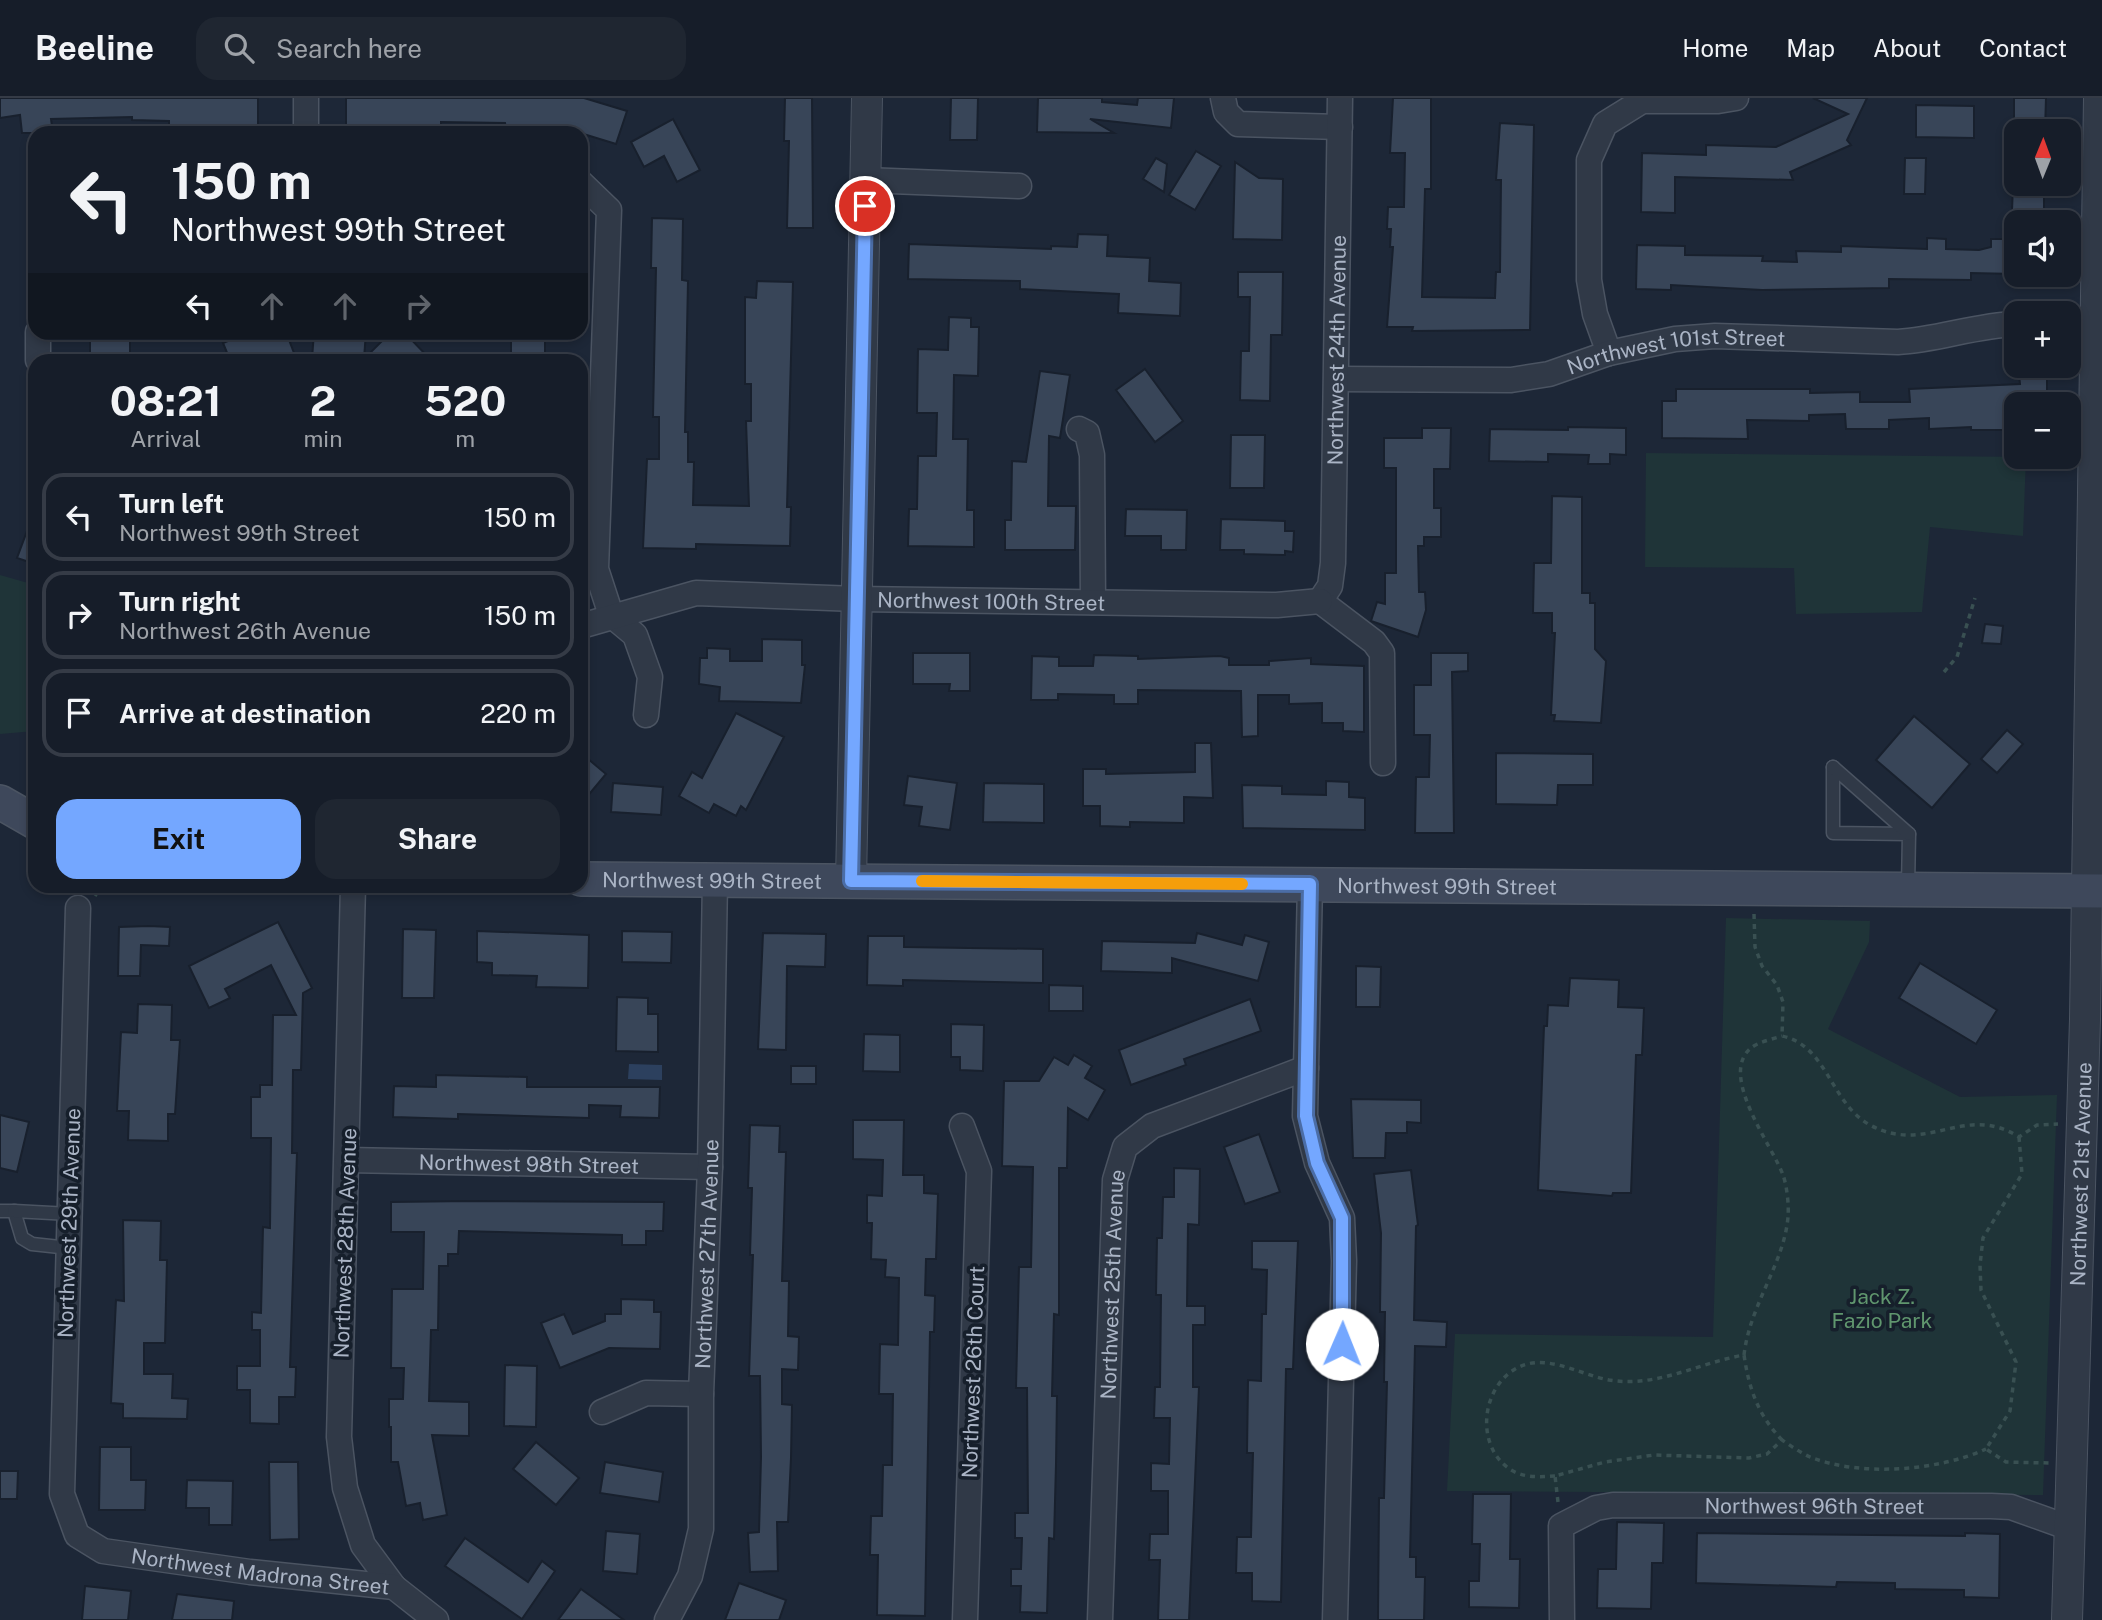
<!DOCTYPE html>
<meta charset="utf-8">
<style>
:root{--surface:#161d29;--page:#1f2631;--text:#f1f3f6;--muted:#9ea2a8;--line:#353b46;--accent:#74a7ff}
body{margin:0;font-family:"Public Sans",sans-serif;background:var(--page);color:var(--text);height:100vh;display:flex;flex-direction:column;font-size:26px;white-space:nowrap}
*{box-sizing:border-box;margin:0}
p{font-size:23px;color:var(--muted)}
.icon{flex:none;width:38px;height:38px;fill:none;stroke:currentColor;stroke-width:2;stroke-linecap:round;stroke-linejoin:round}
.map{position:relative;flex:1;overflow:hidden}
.side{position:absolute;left:28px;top:256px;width:560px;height:539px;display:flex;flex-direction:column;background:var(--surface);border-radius:21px;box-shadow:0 4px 10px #0003,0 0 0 2px var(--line)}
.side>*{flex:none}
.guide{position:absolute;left:28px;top:28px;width:560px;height:214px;border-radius:21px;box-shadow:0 4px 10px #0003,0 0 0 2px var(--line);background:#161d29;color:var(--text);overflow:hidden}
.needle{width:46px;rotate:1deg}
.controls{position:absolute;left:2004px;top:21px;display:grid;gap:14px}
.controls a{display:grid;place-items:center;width:77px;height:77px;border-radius:14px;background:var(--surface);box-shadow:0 4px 10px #0003,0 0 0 2px var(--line);font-size:35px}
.pin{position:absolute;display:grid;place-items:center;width:60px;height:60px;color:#fff;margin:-30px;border:4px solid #fff;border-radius:50%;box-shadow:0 2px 7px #0007}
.me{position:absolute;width:77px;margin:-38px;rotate:1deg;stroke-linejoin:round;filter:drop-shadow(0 0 5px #0008)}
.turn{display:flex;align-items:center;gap:24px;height:147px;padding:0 28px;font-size:32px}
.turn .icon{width:91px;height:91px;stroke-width:2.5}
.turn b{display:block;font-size:49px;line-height:60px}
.lanes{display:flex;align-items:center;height:66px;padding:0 28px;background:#0003;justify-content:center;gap:35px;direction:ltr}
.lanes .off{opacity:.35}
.eta{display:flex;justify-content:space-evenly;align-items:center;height:119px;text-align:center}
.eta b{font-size:42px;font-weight:700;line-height:49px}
.primary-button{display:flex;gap:14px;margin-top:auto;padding:14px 28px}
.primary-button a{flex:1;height:80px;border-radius:21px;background:var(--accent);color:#111;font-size:28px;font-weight:700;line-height:80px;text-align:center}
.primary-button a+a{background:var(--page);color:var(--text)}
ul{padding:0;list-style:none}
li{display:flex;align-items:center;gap:21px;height:88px;margin:0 14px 10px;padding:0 14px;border:4px solid var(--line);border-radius:21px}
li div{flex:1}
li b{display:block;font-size:26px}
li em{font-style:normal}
header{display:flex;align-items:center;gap:42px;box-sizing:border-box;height:98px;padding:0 35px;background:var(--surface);border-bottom:2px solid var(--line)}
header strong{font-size:33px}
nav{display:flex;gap:38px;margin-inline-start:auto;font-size:24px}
.search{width:490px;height:63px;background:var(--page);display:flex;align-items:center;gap:18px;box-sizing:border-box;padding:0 24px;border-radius:21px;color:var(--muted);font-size:26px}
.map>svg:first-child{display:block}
</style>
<header>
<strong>Beeline</strong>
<div class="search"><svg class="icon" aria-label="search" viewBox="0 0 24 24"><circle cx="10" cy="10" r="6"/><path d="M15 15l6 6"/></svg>Search here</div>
<nav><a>Home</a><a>Map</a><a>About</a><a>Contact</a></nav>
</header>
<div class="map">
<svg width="2102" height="1522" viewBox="0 0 2102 1522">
<rect width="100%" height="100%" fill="#1d2737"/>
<g fill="#1f3438">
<path d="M1646,355L2026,359L2023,438L1930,429L1922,514L1796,516L1794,470L1645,469Z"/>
<path d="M0,477L35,487V633L0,636Z"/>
<path d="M1726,820L1870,823L1869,844L1828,931L1960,999L2057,997L2043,1397L1447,1393L1455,1236L1713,1239Z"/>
</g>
<path fill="#2c405e" d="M629,966L662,967V982L628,981Z"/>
<g fill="#384558" stroke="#18202d" stroke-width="2">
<path d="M0,0H258V31L169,30V23L132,22V19L51,21L53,35H22L20,17L0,20Z"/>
<path d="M346,0H584L627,13L616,46L564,30H506L505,25L441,24V30L346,31Z"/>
<path d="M785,0H812L813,130H787L789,43H784Z"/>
<path d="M951,0H978L977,42H950Z"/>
<path d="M1038,0H1102V4L1137,7L1138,0H1174L1171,30L1090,21L1114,35L1037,34Z"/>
<path d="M1393,0H1431V91H1425L1422,199L1495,200L1496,174H1500L1501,82H1496L1500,25L1534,27L1530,232L1412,233L1413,229H1387L1393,149H1390L1391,131H1387L1388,109H1404L1405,55H1390Z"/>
<path d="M1813,0H1867L1847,42L1851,47L1790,74L1793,82L1675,79V115L1641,114L1642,55L1706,57V47L1776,49L1848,16Z"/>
<path d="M2014,0H2046L2045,33H2014Z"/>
<path d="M1916,7L1974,8V40L1916,39Z"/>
<path d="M673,21L700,72L677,84L664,58L644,69L631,44Z"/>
<path d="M1196,53L1221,68L1195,112L1169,97Z"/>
<path d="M1156,60L1167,66L1164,94L1143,81Z"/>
<path d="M1905,60H1926L1925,96H1904Z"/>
<path d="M1235,64L1259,80L1283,81L1282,142L1233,141Z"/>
<path d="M2013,86H2044V114L2012,113Z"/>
<path d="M652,120L683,121L682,182L688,183L685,334H688V364H694L693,407L749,408L746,323H751V286H745V199L756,200L757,183L793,184L787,409H791L790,448L696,446V451L643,450L647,361H659V319H653L656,170H651Z"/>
<path d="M1078,136L1108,137L1107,158L1150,160L1149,183L1181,185L1180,218L1118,215L1119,196L1020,191V183L908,181L909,146L1051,151V148L1077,149Z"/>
<path d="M1927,140L1946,141V151L1979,152L1991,149V141H2016V176L1971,175V182L1889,181V190L1762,192L1671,187V192L1636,191L1637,147L1685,148V157L1763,158L1762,163L1797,164L1796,153L1841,154V148L1927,151Z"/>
<path d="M1238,174H1283L1282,237H1271L1270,303L1240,302L1241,253H1249L1250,199H1238Z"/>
<path d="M949,219L971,220V229H979L978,278L954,277L953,341H968L967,412H974V449L908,448L909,411H917L918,358H936L937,315H917L918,251L948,252Z"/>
<rect x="90" y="234" width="40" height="28"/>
<path d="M249,234H286L294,255L276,262H230L223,245Z"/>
<path d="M314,234H366L364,261L391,234H404L431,262L312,261Z"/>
<rect x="511" y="234" width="34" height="28"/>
<path d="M1145,271L1183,323L1155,344L1116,292Z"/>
<path d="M1040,273L1070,277L1060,340L1049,338L1048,408H1076L1075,452H1005V422H1011L1012,363L1026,364Z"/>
<path d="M2019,277H2047V306H2016V332H1971V329L1929,331V320L1889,322V331H1846L1845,316L1809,317V323L1747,322L1748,341L1662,340V303H1676V291H1810V295L1860,294V304H1910L1909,291L2020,286Z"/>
<path d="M1568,329L1626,330V357L1610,356V366H1588L1589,357L1548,356V364L1489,363L1490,331L1568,332Z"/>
<path d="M1422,330H1451L1450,371H1434V410H1441V439H1424V448H1418L1419,494H1425L1426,512L1418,539L1371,523L1377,504L1385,506V475H1396V370H1384V340H1422Z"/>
<path d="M1231,337H1265L1264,390H1230Z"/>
<path d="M1552,398L1582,399V495H1590V505H1595V551L1606,563L1601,625L1554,623L1555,617H1551L1555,535H1552V515H1533L1534,465H1551Z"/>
<path d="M1126,411L1187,412L1186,452H1161V438H1125Z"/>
<path d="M33,417H35V466L17,460Z"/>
<path d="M1221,421L1285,423V433H1294L1293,454L1285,453V457L1244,456V452H1220Z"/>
<path d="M1985,526L2003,528L2001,546L1982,545Z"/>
<path d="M762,541L802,542V567H805L801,605L719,603L720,589L699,586L700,560H707V550L730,551V563H762Z"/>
<path d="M913,555H970V593H949L950,586H913Z"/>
<path d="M1431,555H1468V573L1452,574L1454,735H1415L1416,679H1429L1430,637H1414V587H1431Z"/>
<path d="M1094,557L1138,558V561L1220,558L1229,560V567H1269V563L1311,560V566L1364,568V634L1343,633V625H1322V605L1289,606V597H1258V638L1242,639L1241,593L1138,592V606H1114V597L1058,596V602H1031L1032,558L1059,559V568H1093Z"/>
<path d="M736,615L784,639L746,712L741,708L736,718L714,706L709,715L679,698L692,674L702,680Z"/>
<path d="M1914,618L1970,666L1932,710L1876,662Z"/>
<path d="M2007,632L2023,646L1997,675L1981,661Z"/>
<path d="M1195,645H1211L1213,700L1184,699V725L1130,724V729L1100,728V708H1083V671H1106V676L1195,674Z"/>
<path d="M581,655L606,676L581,706Z"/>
<path d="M1496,655L1593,656V687H1558L1557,707L1496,706Z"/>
<path d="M908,678L957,685L950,732L919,728L922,709L904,707Z"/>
<path d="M1326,683L1349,684V699L1365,700V732L1243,730L1242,687L1282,688V696L1326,697Z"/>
<path d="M613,685L663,689L661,717L611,714Z"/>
<path d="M984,685L1044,686V725L983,724Z"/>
<path d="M278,824L312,890L303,895L301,972H293L292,1055H297L290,1269H296L295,1299H279V1326L250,1325V1292H237V1268H260V1232H252V1214L261,1215L263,1129L270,1130L271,1040H251V999H260V987H272L273,917H296L271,867L225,891L230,900L209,910L189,868Z"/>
<path d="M149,828L170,829L169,848L141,847L140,878H118L119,829Z"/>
<path d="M403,831L436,832L434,900H402Z"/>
<path d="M477,833L589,837L588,890L536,889L537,878L492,877V865L477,864Z"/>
<path d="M622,833L672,834L671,865L622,864Z"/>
<path d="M763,835L826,836L825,869L787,868L786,952L758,951Z"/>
<path d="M1197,835L1242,847L1245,837L1269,844L1258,883L1172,860V875L1101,873L1102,843L1195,845Z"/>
<path d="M868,838H904V849L1043,851V885L903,882V888L867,887Z"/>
<path d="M1920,865L1997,912L1976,946L1899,900Z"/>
<path d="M1356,868L1381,869L1380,909H1356Z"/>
<path d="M1570,880L1619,882L1618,909L1644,910L1642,957H1636L1631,1095H1613L1612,1098L1538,1092L1544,928H1547L1548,907L1568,908Z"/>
<path d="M1049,887L1083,888V913H1049Z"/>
<path d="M617,899L648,900V916H658V954L616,953Z"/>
<path d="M1250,901L1261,933L1184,961L1186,967L1131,987L1119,952Z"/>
<path d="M138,906L172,907L171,942H180L175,1016H168V1043L128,1042L129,1013H117L121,934L137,935Z"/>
<path d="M951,926L984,927L983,973L960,972V959H951Z"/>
<path d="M864,936L900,937V974L863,973Z"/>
<path d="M1074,957L1092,968L1085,980L1105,992L1088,1022L1068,1010L1067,1070H1059V1217L1054,1216L1052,1298H1057L1056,1366L1054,1441L1049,1440L1047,1515L1020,1514L1021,1488H1011V1471H1021L1022,1440H1015V1415H1028L1027,1290H1016L1019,1169H1031L1033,1069L1002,1068L1004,983H1039L1054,959L1068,967Z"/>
<rect x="791" y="968" width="25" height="18"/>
<path d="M436,977L527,979V989H660L659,1020L620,1019L621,1008L589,1007V1020L458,1016V1021L393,1019L394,988L436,989Z"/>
<path d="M1351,1001L1421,1002V1025L1407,1024V1035H1386L1385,1060H1353Z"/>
<path d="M0,1017L29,1024L17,1074L0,1070Z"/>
<path d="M853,1022H904L903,1077H924V1095L938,1096L936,1161H926L925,1197L935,1198L934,1234H930L925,1518L877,1517L878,1457H870L871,1418H882L883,1367H892L893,1296H879L880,1246L898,1247L899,1180L885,1179L886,1162L871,1161L872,1125H867V1097L882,1098L883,1062L853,1061Z"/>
<path d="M750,1027L780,1028L779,1054H786L782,1183H789L788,1238L799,1239L798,1272L782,1271V1306L792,1307L791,1360L788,1424H777L778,1473L750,1474L748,1435L759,1434L761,1359L760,1278H749L753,1157H750L752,1090H748Z"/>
<path d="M1259,1036L1280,1094L1245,1106L1224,1049Z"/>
<path d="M1174,1070L1200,1071L1199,1127L1188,1126L1187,1208H1205V1227H1193V1289H1199L1189,1522H1158L1160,1462H1149L1150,1436H1168V1393H1151V1365L1169,1366L1170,1320H1154L1155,1289H1160L1161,1197H1156L1157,1140H1162L1163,1099H1174Z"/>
<path d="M1411,1072L1418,1127L1416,1128L1414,1222L1447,1224L1446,1249L1415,1248L1410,1459H1416V1479H1425L1424,1522H1378L1379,1400H1384L1387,1284H1384L1385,1214H1380L1381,1135L1374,1076Z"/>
<path d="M470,1103L664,1104L663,1133H646V1147H622V1137L459,1133L458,1156H448V1168H439L438,1232H431L429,1303L469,1304V1338L432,1337L447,1417L423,1422L420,1405L406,1408L398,1364H391V1329H389V1301H403L404,1270H391L392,1191H423L424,1134H391V1104Z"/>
<path d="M123,1122L161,1123L160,1162H167L165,1245H144V1276H173L172,1300L188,1301L187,1321L123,1320V1306L111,1305L116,1202L124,1203Z"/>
<path d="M1252,1143H1298L1293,1271H1286L1281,1504L1252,1503V1475H1236L1237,1439H1251L1253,1355H1247L1248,1282L1261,1283L1262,1216H1266L1267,1172L1252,1171Z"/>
<path d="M621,1201L654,1202V1214H661L660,1251L609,1250L560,1270L541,1225L564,1216L573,1236L605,1223V1216H621Z"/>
<path d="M505,1267L537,1268L536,1329L504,1328Z"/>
<path d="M536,1344L579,1380L556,1407L513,1371Z"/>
<path d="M100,1349H131V1382H146L145,1412H99Z"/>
<path d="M269,1364H298L299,1441L270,1442Z"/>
<path d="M605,1364L663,1374L659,1404L600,1395Z"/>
<path d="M0,1373H18L17,1401H0Z"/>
<path d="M187,1382L233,1383L232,1427H209V1410H186Z"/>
<path d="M1473,1396H1511L1510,1461H1520L1519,1510L1469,1509V1483H1479L1480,1446H1472Z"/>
<path d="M1617,1424L1664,1425L1663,1465H1652L1651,1511L1597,1510L1598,1471H1616Z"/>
<path d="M606,1433L640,1436L637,1476L603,1473Z"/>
<path d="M1697,1435L1965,1438V1435L2000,1436L1999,1500L1964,1499V1492L1895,1491V1485L1837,1484L1836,1489L1696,1485Z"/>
<path d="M465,1440L528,1484L542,1463L555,1473L522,1521L445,1468Z"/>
<path d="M739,1485L786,1502L779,1522H725Z"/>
<path d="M85,1488L131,1493L128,1522H82Z"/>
<path d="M581,1491L624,1522H558Z"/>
<path d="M177,1496L234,1503L232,1522H172Z"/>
</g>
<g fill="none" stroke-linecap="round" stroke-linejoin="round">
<defs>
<g id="service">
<path d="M1833,669V735L1909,736L1908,789"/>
<path d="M1833,669L1909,736"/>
<path d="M0,1113H14L22,1140L32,1146L69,1150"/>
<path d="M14,1113L70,1116"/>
</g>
<g id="minor">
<path d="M306,0V35"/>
<path d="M1223,0L1226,14L1238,26L1340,29"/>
<path d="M865,82L1019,88"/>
<path d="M581,85L609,112L596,471L611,517L635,537L650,579L646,617"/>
<path d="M2068,226H2102"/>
<path d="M1609,255L1595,216L1589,182V62L1605,26L1642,3H1718L1736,0"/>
<path d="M38,262V234"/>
<path id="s1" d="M1337,281L1511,282L1549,276L1609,255L1675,241L1715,238L1898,244C1938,242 1976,227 2016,226"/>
<path d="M1079,331L1087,335L1092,357L1093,504"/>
<path id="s2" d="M1320,503L1330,488L1333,465L1340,0"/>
<path d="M1320,503L1374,544L1382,555L1383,665"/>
<path id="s3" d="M581,528L696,495L857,501L1277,507L1320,503"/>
<path d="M1310,786L1305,1018L1317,1065L1342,1120L1344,1163L1335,1522"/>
<path d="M353,788L339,1339L345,1390L363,1447L394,1489"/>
<path id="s4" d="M78,810L62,1396L77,1437L103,1453L250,1474L394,1489L436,1522"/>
<path d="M962,1028L979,1073L965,1522"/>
<path id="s5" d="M347,1062L710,1069"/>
<path d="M602,1314L646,1295L701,1296"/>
<path id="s6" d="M667,1522L690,1478L701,1431V1296L710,1069L715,782"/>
<path id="s7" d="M1100,1522L1115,1082L1125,1049L1152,1028L1306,970"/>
<path id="s8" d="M1562,1522L1561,1428L1596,1410L1613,1407L1991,1408L2011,1409L2067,1429"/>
</g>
<g id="tertiary">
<path d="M851,783L867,0"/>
<path id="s9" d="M2067,1522L2085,921L2099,0"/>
</g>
<g id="secondary">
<path d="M0,704L35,724"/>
<path id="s10" d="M581,781L2102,793"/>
</g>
</defs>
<use href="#service" stroke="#4b5462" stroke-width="15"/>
<use href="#minor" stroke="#4b5462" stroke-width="27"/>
<use href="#tertiary" stroke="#4b5462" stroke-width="32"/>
<use href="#secondary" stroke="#4b5462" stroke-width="36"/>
<g stroke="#395052" stroke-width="3.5" stroke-dasharray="5 5" stroke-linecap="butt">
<path d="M1944,574L1957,559L1975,500"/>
<path d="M95,798L101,788"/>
<path d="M1754,816L1755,849L1762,868L1777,887L1783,904L1782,938C1828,948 1830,1005 1870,1027C1928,1058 1964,1004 2019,1039L2037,1027L2058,1026"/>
<path d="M2019,1039L2022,1076L1983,1140L1980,1167L1981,1192L2016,1264L2010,1313L1986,1351L2006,1364L2049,1365"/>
<path d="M1744,1257C1750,1206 1784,1166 1788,1119C1789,1107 1787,1088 1783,1077C1772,1047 1718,977 1751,950C1758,944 1773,941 1782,938"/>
<path d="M1555,1378C1540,1379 1526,1380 1513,1373C1477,1353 1479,1296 1512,1273C1542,1252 1577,1276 1609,1282C1657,1290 1698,1265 1744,1257C1749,1291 1758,1317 1782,1342"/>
<path d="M1558,1404L1555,1378L1605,1364L1654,1357L1749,1360L1767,1356L1782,1342C1791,1348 1801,1355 1810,1359C1860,1379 1938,1373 1986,1351"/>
</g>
<use href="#service" stroke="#303947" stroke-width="12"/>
<use href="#minor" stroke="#303947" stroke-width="24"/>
<use href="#tertiary" stroke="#303947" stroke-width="30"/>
<use href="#secondary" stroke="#3e485b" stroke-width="33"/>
</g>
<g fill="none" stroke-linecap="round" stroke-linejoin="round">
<defs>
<path id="route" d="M865,108L851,783L1310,786L1306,1018L1317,1065L1342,1120V1246"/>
</defs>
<use href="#route" stroke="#4b6da6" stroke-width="18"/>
<use href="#route" stroke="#74a7ff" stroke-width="12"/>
<path stroke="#f59e0b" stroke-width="12" d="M922,783L1242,786"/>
</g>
<g text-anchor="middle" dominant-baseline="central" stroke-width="7" stroke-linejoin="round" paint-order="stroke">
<g font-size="21" fill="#aab4c5" stroke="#161f2b">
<text stroke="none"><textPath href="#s2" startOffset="254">Northwest 24th Avenue</textPath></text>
<text stroke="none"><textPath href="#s1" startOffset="343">Northwest 101st Street</textPath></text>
<text stroke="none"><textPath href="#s3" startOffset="415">Northwest 100th Street</textPath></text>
<text stroke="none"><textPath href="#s10" startOffset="131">Northwest 99th Street</textPath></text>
<text stroke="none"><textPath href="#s10" startOffset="866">Northwest 99th Street</textPath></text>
<text stroke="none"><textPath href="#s5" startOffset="182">Northwest 98th Street</textPath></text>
<text stroke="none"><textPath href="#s9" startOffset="446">Northwest 21st Avenue</textPath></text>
<text transform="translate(69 1125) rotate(-88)">Northwest 29th Avenue</text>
<text transform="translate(345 1145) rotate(-88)">Northwest 28th Avenue</text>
<text stroke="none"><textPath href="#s6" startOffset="373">Northwest 27th Avenue</textPath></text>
<text stroke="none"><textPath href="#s7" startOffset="336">Northwest 25th Avenue</textPath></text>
<text transform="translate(973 1274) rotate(-88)">Northwest 26th Court</text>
<text stroke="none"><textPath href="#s8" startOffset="352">Northwest 96th Street</textPath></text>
<text stroke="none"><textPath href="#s4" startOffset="819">Northwest Madrona Street</textPath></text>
</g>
<g font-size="21" fill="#60966e" stroke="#161f2b">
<text x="1882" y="1198">Jack Z.<tspan x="1882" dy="24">Fazio Park</tspan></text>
</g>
</g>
</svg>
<div class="controls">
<a><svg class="needle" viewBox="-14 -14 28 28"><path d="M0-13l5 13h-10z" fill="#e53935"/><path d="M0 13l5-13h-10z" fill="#9ea2a8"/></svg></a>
<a><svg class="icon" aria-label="sound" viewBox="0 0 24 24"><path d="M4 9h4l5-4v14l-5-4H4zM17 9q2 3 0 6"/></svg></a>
<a>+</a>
<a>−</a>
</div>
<div class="pin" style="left:865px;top:108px;background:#d93025"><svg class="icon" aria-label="arrive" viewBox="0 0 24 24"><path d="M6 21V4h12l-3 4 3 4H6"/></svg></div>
<svg class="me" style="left:1342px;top:1246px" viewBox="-20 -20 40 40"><circle r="19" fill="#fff"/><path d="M0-13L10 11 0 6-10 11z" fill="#74a7ff"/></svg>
<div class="guide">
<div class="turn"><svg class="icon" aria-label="left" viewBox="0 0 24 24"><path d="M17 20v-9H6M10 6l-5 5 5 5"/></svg><div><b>150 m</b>Northwest 99th Street</div></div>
<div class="lanes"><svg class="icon" aria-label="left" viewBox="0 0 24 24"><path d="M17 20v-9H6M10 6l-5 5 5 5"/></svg><svg class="icon off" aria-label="ahead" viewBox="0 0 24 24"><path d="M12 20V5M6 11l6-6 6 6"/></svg><svg class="icon off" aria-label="ahead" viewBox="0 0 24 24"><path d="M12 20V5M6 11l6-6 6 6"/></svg><svg class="icon off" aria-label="right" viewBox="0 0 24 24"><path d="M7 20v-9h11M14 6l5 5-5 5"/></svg></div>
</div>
<section class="side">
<div class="eta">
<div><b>08:21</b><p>Arrival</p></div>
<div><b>2</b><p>min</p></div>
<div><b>520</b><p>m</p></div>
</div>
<ul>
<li><svg class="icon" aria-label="left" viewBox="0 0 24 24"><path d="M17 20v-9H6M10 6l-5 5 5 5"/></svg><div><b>Turn left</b><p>Northwest 99th Street</p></div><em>150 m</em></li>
<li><svg class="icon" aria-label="right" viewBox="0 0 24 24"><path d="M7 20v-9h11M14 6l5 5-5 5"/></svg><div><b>Turn right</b><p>Northwest 26th Avenue</p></div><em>150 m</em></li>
<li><svg class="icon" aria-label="arrive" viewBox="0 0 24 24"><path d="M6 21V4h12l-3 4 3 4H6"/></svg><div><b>Arrive at destination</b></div><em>220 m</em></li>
</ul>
<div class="primary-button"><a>Exit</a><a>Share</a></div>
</section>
</div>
